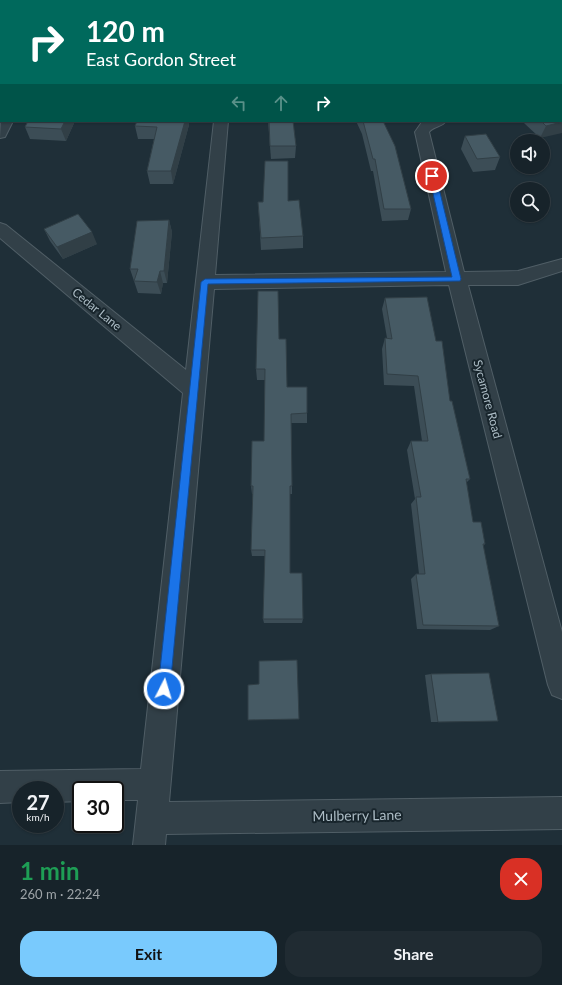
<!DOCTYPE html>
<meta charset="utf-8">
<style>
:root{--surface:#17232a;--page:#202b32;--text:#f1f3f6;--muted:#9ea4a8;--line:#364047;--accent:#79cafd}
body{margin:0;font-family:Lato,sans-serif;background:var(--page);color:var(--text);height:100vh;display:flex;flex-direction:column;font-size:15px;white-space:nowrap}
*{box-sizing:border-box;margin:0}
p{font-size:13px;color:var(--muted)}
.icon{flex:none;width:22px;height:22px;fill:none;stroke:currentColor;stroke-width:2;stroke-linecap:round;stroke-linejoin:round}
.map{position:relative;height:845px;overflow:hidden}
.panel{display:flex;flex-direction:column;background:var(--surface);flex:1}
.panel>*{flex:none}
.guide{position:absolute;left:0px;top:0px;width:562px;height:122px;box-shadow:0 1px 3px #0004,0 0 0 1px var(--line);background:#00695c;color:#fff;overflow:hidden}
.fabs{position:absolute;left:510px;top:134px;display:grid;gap:8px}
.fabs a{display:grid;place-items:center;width:40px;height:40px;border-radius:50%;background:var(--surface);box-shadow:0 1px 3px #0004,0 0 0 1px var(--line);font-size:20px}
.speed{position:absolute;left:12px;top:781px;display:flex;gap:8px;font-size:20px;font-weight:700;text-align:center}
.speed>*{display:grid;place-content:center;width:52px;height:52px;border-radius:50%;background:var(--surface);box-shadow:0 1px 3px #0004,0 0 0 1px var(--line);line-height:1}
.speed small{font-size:10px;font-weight:400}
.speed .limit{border:2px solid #111;border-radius:6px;background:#fff;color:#111}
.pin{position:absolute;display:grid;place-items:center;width:34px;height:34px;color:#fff;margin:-17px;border:2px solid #fff;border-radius:50%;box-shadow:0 1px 4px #0007}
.me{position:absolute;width:44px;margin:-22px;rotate:5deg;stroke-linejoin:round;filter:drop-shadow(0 0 3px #0008)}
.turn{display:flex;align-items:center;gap:14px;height:84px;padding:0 20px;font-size:18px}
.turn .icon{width:52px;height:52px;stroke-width:2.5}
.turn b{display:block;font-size:28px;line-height:34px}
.lanes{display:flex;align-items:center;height:38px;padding:0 20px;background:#0003;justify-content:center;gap:20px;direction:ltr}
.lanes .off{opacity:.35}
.round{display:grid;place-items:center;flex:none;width:42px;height:42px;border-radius:16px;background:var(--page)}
.summary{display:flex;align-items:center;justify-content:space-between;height:68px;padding:0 20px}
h1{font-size:24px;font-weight:700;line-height:30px;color:#1e9e55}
.action{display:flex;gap:8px;margin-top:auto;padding:8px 20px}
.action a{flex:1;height:46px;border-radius:16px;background:var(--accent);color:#111;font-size:16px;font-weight:700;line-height:46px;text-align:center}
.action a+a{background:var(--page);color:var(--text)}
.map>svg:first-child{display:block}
</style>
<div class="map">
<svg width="562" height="845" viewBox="0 0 562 845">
<rect width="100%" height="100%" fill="#1f2f38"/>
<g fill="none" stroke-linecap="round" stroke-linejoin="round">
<defs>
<g id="minor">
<rect x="60" y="0" width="12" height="1"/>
<rect x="228" y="0" width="12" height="1"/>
<path d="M380,0H392L393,1H381Z"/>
<path d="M483,0H500L482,1Z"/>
<rect x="561" y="88" width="1" height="8"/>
<path d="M1,118V121H13L5,137L0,138Z"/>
<path d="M214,121H228L215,275L446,272L415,132L422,122L425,121H446C442,127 434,126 429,132L464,272L518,271L562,259V271L518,285H468L562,632V699L552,695L548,685L449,285L214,289L169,802L562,797V829L166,834L165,845H133L138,800H115V790H81V801L55,802V790H21V802L0,803V771L141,769L183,393L0,238V223L6,225L186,370Z"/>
</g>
</defs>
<use href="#minor" stroke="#505e66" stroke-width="2"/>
<use href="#minor" fill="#324048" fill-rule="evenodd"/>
</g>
<g fill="#3c4d56">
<path d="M0,0H43V1H1V78L0,81Z"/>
<path d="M561,33H562V72L561,71Z"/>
<path d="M28,121H75L66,141L30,139L25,127Z"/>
<path d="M137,121H188L189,125L173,184H150L147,171L154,139H138L135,126Z"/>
<path d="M268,121H293L296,146L295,158L271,159Z"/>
<path d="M356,121H383L411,209L408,220L382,221L373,171H371L362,134Z"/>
<path d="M525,121H561L540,138L524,123Z"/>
<path d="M465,136L500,157L495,170L473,172L461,149Z"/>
<path d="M288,201L303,236V248L261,250L258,202Z"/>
<path d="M169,220L172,232L167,283H163L161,294L138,293L130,269Z"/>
<path d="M44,229L97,244L63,259L50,241Z"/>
<path d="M385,298L450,401L470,479L466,483L473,522L485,544L483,546L499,626L490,630L417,629L411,579L416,574H419L411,504L415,499L407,450L411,441H422L414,386L384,385L382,349L385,338H387L382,309Z"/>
<path d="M279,339L287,387L307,413V423H291L292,486V494H290V573L303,619L302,623H264L263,619L265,556H252L251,550L253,494H252L251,486L264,441L265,380H257L256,369Z"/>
<path d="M431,674L438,722H431L425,675Z"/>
</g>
<g fill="#313f46">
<path d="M361,0H370L369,1H360Z"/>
<path d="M1,28V45L0,43V30Z"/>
<path d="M0,59L1,61V78L0,81Z"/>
<path d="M65,121H75L66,141L61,129Z"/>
<path d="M185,121H188L189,125L173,184L171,171Z"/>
<path d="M562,122V133L540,138L546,126Z"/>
<path d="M169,220L172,232L167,283L164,271Z"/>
<path d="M92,232L97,244L63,259L57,247Z"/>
<path d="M160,271L163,283L161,294L157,282Z"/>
</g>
<g fill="#465a64" stroke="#313f46">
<path d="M0,0H13L12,1H1V28L0,30Z"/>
<path d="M75,0H137V1H74Z"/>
<rect x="261" y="0" width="21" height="1"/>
<path d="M304,0H361L360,1H298Z"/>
<path d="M561,33H562V56L561,55Z"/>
<rect x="0" y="36" width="1" height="21"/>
<path d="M561,104L562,105V122L546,126L541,121H561Z"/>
<path d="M28,121H65L61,129L25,127Z"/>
<path d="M137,121H185L171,171H147L157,127L135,126Z"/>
<path d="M269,121H293L296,146H270Z"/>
<path d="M363,121H383L395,146L411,209H384L375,159H373Z"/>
<path d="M486,134L500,157L477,159L465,136Z"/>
<path d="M265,161H288V201L299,200L303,236L261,238L258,202H263Z"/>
<path d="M78,214L92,232L57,247L44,229Z"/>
<path d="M169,220L164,271H160L157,282L134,281L138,269H130L137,221Z"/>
<path d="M258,291H278L279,339H286L287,387H307V413L291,414L292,486H290V573H302L303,619H263L265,550H251L253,486H251L252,441H264L265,369H256Z"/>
<path d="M427,297L436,341H442L450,401H452L470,479H466L473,522H481L485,544H483L499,626L423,625L416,574H425L416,497H421L411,441H428L418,376L387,374L385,338L392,339L385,298Z"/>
<path d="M297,660L299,719L248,720V685L259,684V661Z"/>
<path d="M489,673L498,721L438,722L431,674Z"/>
</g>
<path fill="#1a73e8" stroke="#114b97" d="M432,174L436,176L461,279L460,281L208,284L170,689L169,694L164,695L160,694L158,689L201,282L205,279L452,277L429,176Z"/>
<g text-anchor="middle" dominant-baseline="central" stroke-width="4" stroke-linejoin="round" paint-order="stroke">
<g font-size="12" fill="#acbcc5" stroke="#18252c">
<text transform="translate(97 309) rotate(39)">Cedar Lane</text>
<text transform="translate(488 399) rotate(75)">Sycamore Road</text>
</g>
<g font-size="14" fill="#acbcc5" stroke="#18252c">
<text transform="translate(357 815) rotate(-1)">Mulberry Lane</text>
</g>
</g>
</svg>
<div class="fabs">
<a><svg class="icon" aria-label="sound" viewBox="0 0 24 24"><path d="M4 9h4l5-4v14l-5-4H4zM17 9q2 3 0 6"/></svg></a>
<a><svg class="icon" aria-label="search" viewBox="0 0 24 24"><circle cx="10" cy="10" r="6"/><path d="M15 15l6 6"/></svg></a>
</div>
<div class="speed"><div>27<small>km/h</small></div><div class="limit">30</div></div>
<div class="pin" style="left:432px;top:176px;background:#d93025"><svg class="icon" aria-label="arrive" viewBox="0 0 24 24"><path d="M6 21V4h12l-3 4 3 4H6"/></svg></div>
<svg class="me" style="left:164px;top:689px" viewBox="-20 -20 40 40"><circle r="17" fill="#1a73e8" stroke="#fff" stroke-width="3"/><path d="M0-11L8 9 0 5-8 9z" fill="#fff"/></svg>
<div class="guide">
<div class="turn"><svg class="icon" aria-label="right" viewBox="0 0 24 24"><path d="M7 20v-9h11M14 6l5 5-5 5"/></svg><div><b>120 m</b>East Gordon Street</div></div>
<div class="lanes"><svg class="icon off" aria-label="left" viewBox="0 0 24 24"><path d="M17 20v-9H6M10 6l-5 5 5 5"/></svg><svg class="icon off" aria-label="ahead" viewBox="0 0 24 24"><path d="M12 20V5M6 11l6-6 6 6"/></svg><svg class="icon" aria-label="right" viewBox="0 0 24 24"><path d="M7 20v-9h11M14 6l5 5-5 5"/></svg></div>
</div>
</div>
<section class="panel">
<div class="summary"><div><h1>1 min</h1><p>260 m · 22:24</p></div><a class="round" style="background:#d93025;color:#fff"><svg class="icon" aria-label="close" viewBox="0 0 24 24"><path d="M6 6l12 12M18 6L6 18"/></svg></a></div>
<div class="action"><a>Exit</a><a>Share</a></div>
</section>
